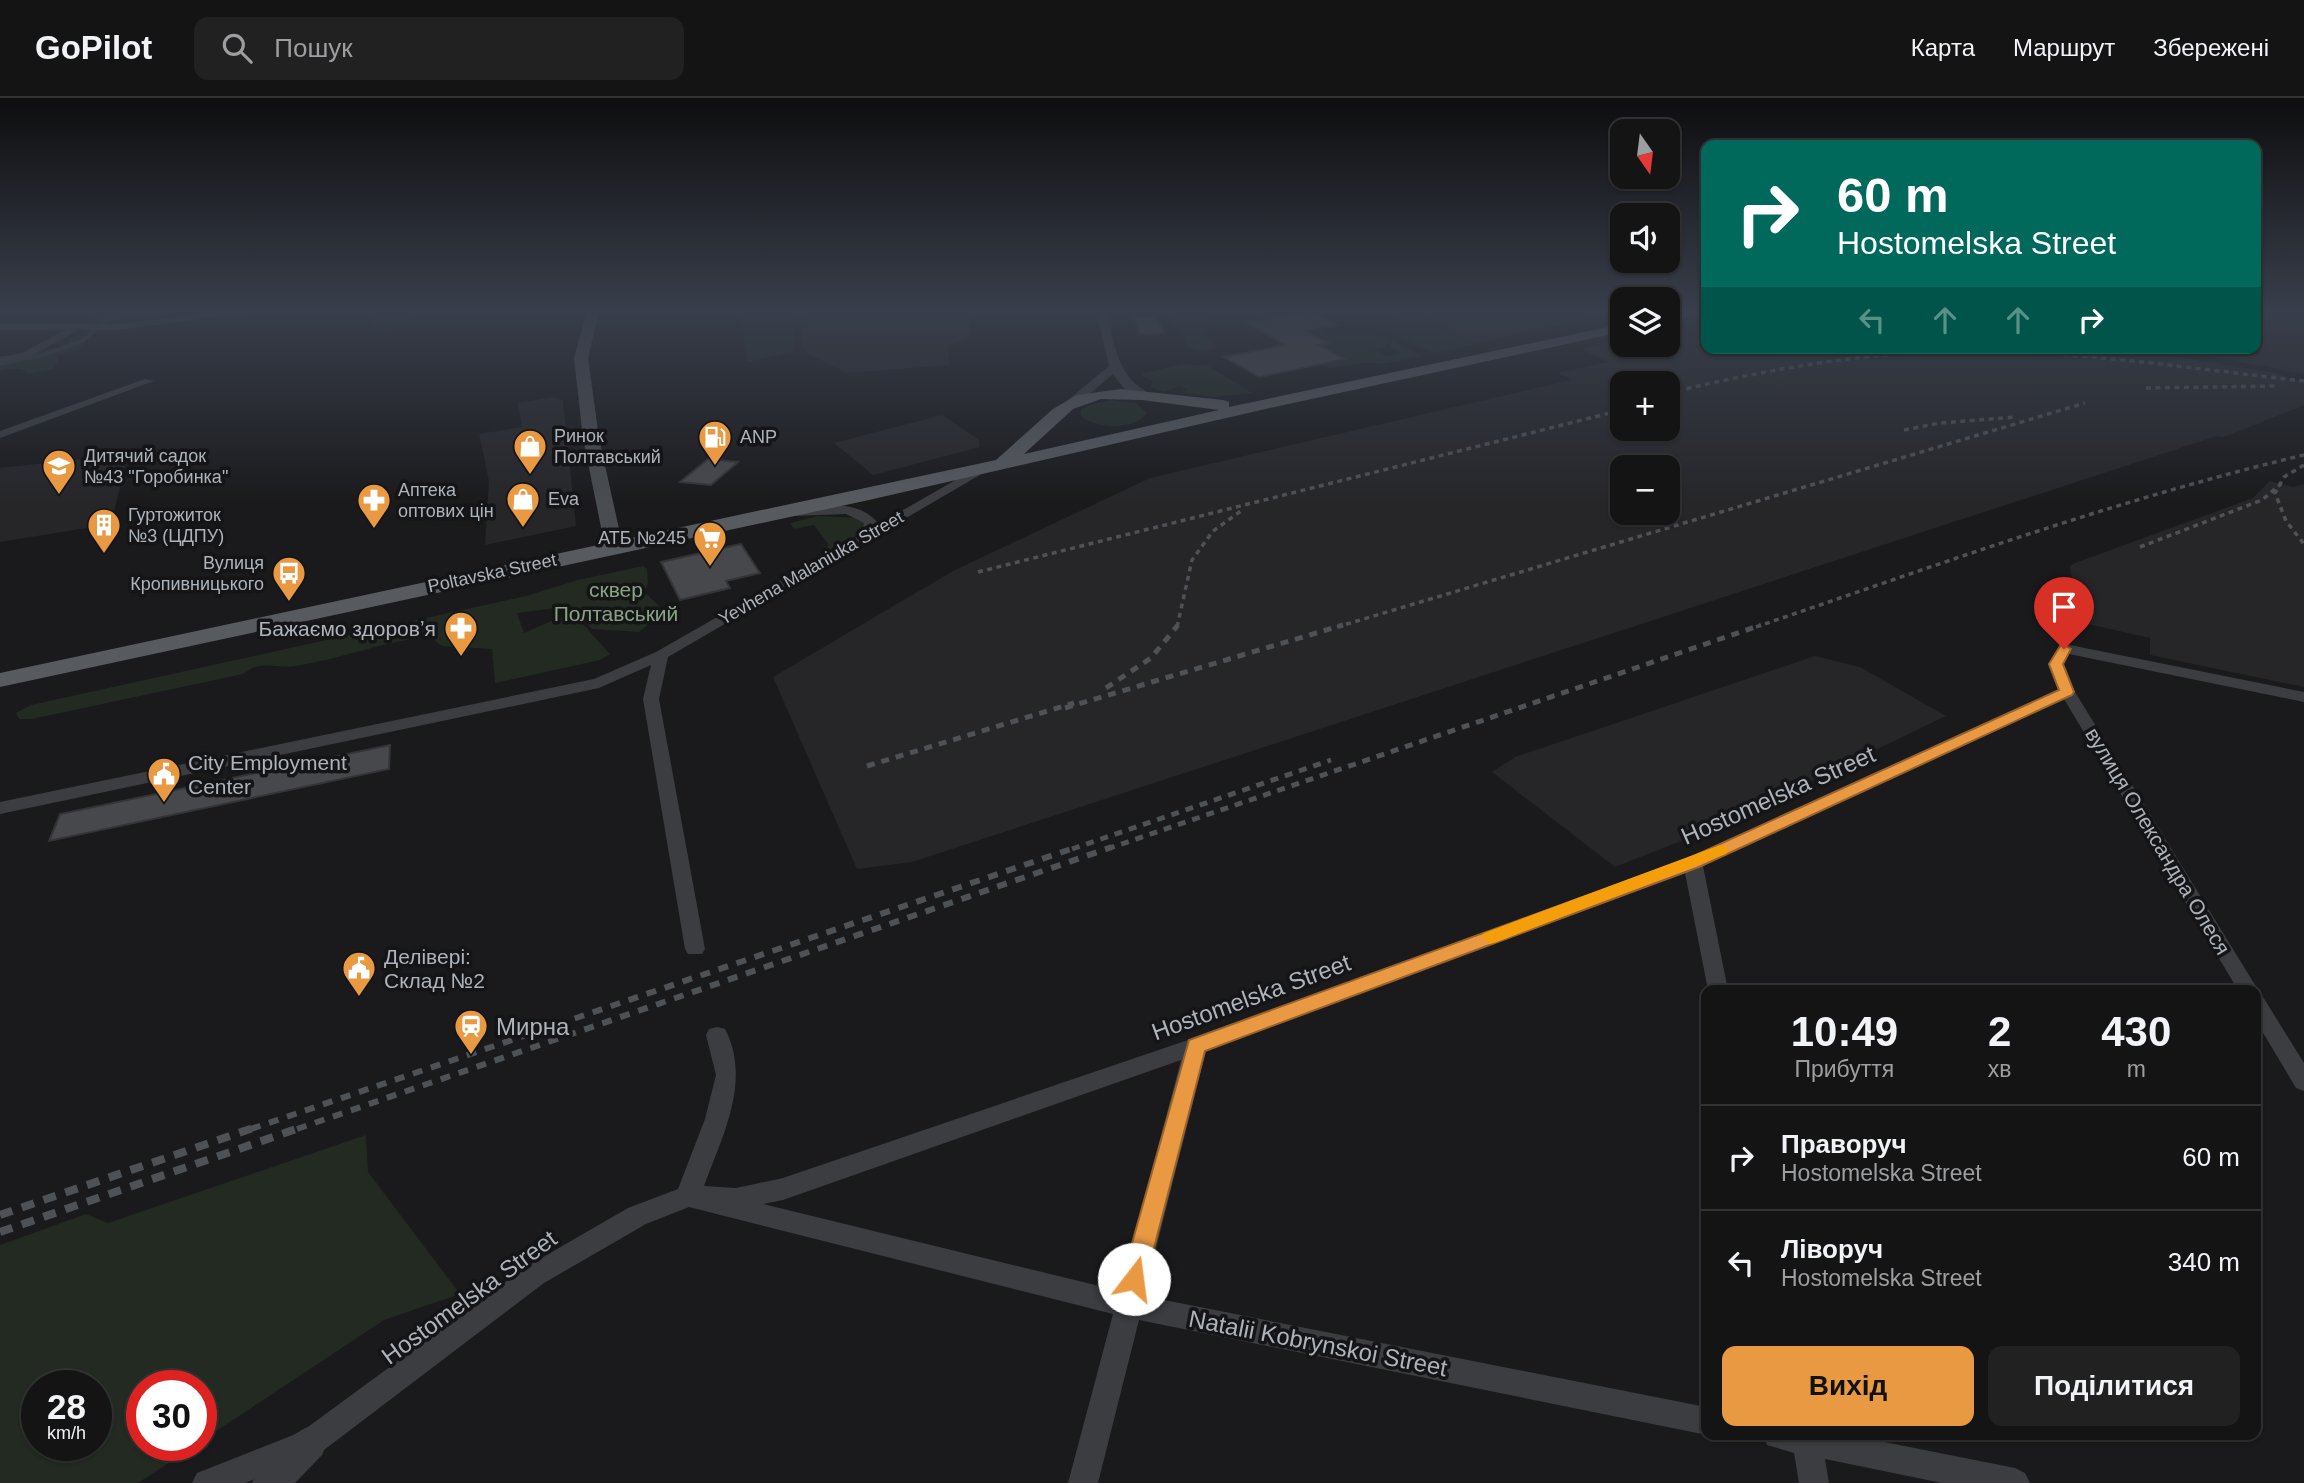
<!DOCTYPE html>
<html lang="uk">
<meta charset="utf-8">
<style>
:root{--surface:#141415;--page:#212122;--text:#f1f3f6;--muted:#9d9ea0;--line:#333334;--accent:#ea9943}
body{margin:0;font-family:Helvetica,sans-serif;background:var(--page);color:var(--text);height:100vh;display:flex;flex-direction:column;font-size:26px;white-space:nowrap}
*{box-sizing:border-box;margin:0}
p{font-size:23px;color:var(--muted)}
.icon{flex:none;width:38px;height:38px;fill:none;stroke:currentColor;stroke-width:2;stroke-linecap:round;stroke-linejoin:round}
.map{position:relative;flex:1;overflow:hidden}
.panel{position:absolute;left:1701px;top:887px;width:560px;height:455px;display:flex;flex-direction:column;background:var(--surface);border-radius:14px;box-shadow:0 2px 5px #0004,0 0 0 2px var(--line)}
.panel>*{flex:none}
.banner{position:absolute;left:1701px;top:42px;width:560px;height:214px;border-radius:14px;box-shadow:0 2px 5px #0004,0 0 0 2px var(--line);background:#00695c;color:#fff;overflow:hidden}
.needle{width:46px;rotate:166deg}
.buttons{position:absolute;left:1610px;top:21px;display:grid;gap:14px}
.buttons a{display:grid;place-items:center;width:70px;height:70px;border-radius:14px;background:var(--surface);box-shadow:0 2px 5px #0004,0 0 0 2px var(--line);font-size:35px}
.speed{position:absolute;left:21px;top:1272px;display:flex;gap:14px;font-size:35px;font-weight:700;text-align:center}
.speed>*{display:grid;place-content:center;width:91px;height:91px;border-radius:50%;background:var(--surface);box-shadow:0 2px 5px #0004,0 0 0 2px var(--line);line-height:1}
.speed small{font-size:18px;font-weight:400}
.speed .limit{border:10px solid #d22;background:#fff;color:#111}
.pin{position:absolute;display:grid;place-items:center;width:60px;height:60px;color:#fff;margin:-72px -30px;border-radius:50% 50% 50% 0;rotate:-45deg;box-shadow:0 0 7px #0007}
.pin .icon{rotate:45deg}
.me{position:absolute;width:77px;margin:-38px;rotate:15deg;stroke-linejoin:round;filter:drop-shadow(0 0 5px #0008)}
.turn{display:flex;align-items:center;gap:24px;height:147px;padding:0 21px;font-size:32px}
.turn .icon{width:91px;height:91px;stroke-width:2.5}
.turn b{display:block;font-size:49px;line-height:60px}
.lanes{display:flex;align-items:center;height:66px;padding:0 21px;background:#0003;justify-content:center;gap:35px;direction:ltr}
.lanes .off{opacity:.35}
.eta{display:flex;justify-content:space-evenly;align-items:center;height:119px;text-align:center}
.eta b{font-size:42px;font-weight:800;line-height:49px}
.button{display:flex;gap:14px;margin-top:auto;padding:14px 21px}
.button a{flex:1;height:80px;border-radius:14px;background:var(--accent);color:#111;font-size:28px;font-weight:800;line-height:80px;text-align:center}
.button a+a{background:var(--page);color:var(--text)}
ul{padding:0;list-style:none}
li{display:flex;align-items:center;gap:21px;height:105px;padding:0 21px;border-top:2px solid var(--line)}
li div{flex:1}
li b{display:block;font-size:26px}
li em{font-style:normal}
header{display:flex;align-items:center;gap:42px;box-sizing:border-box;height:98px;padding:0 35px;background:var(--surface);border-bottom:2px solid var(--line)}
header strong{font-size:33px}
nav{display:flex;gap:38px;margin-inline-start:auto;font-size:24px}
.search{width:490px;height:63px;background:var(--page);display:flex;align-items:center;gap:18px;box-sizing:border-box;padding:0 24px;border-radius:14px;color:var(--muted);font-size:26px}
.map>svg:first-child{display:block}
</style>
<header>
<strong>GoPilot</strong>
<div class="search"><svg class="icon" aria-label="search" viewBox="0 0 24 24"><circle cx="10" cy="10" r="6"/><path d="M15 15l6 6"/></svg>Пошук</div>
<nav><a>Карта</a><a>Маршрут</a><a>Збережені</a></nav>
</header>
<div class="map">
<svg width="2304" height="1385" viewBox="0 0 2304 1385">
<rect width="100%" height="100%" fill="#1a1a1c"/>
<g fill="#262629" fill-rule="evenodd">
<path d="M970,213L969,240L948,248L949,267L847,275L807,255L802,248L800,214Z"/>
<path d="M1408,213H1622V214L1475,245Z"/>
<path d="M2256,213H2304V276L2166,250H2256Z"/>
<path d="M1672,231L1706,242V250H2116L2133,257L2152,255L2276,275L2304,285V307L2224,339L2217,338L912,764L857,771L773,579L953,473L1150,380L1571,282L1558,275L1608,264L1581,251L1622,242V247H1668V240L1673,239L1668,236V232ZM1622,285H1668V331H1622ZM1622,369H1668V415H1622Z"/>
<path d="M552,299L563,302L576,428L485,447L489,383L479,336L522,329L518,305Z"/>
<path d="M942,317L979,342L980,349L873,377L834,345Z"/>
<path d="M128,356L111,426L0,444V370Z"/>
<path d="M2270,383L2293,389L2304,386V589L2150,557V540L2048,517L2073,488L2070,468L2075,465L2253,400Z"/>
<path d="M1815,558L1860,569L1946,618L1709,732L1615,769L1492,674L1515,659Z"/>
</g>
<g fill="#222a22" fill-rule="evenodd">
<path d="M89,213H167L133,221L75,227L107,216Z"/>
<path d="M391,213H412L408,225L390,226L387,233L368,235L374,219L389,217Z"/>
<path d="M1256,213L1293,217L1326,233L1374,235L1391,242L1386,249L1374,251L1386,258L1400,255L1389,249L1393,243L1422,258L1381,266L1368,264L1328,270L1323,267L1347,261L1320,247L1328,245L1317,239L1291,244L1298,235Z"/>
<path d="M1389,213H1407L1475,246L1434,255L1386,232L1392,231L1389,229L1393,228L1390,226L1397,221L1393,219L1398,218Z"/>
<path d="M794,214L795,253L748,264L741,221Z"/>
<path d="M1180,219H1203L1208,223L1205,237L1216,249L1202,254L1187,249L1181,232L1166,225Z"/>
<path d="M83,232H99L79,251L58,257V263L52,271L29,276C21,268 10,271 0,273V264L62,248Z"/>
<path d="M1183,266L1208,268L1252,295L1212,299L1182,294L1188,292L1180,288L1163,294L1150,289L1153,284L1140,276Z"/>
<path d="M1110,302L1136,305L1147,315C1134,333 1097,331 1081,318V312L1087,308Z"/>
<path d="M818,418L860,420L865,424V432L834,452L826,450L829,447L814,427L794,431L790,425Z"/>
<path d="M643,468L647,471L648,485L644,494L665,513L639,534L592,531L571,508L517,515L524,535L572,514L610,556L600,562L495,585L492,551L442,548L429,538C382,544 341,561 295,568C274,571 260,561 243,576L32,621H19L16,615L31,607L526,498L578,482Z"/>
<path d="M366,1037L368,1074L460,1196L384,1222L201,1343V1288H142V1348H195L138,1385H0V1147L86,1116L108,1125ZM96,1288V1348H37V1288Z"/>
</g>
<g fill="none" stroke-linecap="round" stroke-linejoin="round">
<path stroke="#303b3f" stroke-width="3.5" d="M0,266L40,258L82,243L108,221L136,213"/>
</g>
<g fill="#47484c" stroke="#343438" stroke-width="2">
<path d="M1310,213L1337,227L1305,233L1329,245L1319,247L1345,261L1259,279L1224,259L1286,247L1246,225Z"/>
<path d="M1157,219L1164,235L1140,236L1134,220Z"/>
<path d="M708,361L738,364L711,387L680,384Z"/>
<path d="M741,446L760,475L726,483L730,490L680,502L661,464Z"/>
<path d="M390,647L389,671L49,743L60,716Z"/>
</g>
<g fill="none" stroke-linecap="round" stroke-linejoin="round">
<g fill="#3b3d41" fill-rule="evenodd">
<path d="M229,213H259L118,232H79L29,259L0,265V259L22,255L65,232H0V226H118Z"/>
<path d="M2152,250H2167L2170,253L2165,256Z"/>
<path d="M145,281L154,283L0,340V333Z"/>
<path d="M980,368L990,371L668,559L659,601L705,851L702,856H688L685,851L643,601L651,567L599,590L0,716V704L594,581L656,554L862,436L864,425L846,416L794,418L790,417V411C816,406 858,401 877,424V427Z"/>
<path d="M2065,546L2304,594V604L2069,556L2064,566L2075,594L2255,887L2258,892L2256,897V892H2238L2064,601L1703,768L1728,892H1708L1685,775L1206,953L1144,1198L1706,1309L1707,1337L1139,1222L1098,1385H1068L1113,1216L689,1109L646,1126L544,1185L320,1355L245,1385H192L197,1375L301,1334L526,1169L628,1110L678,1091L705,1021L716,977L706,937L709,931L717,929L725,931C752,982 722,1039 704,1088L736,1090L783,1080L1188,942L1686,761L2058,592L2048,566L2060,548ZM1181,962L1120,1193L763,1106L783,1102Z"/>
<path d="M2256,897L2263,899L2304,965V993L2296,990L2256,923Z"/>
<path d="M1763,1337H1849L2015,1370L2025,1375L2030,1385H1942L1825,1361L1829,1385H1799L1794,1355L1767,1347Z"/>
</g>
<g fill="#3b3d41" fill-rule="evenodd">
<path d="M1096,213H1107C1114,246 1117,280 1151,296V302C1134,304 1122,289 1113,276L1073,310L1062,307L1109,268Z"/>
<path d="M310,1328L322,1333L327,1345L322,1357L295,1385H252C261,1363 288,1337 310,1328Z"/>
</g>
<path fill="#494c50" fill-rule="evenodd" d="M587,213H599L588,260L599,340L623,449L614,455L605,449L583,340L574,260Z"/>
<g fill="#575a5f" fill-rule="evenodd">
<path d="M1679,213H1705L1668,224V216Z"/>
<path d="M1622,226V234L1279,308L869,402L0,589V575L996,362L1053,311L1077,297L1121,291L1223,302L1229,304V309ZM1101,301L1142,302L1219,312L1024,356L1073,311Z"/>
</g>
<g stroke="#4e5155" stroke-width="3.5" stroke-dasharray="5 4.5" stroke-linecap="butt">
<path d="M2146,290L2276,288"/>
<path d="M1668,295C1769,271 1873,252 1977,253C2087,254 2195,271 2304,283"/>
<path d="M1904,332L1940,325L2016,319"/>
<path d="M2304,367L2284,379L2275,395L2286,423L2304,446"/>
<path d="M2140,449L2262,402L2281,386"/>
<path d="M978,474L1622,312"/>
<path d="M1177,529L1192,462L1213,433L1241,413"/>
<path d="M1337,529L2085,305"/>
<path d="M1756,529C1937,467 2118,401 2304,357"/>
</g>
<g stroke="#4e5155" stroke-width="5" stroke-dasharray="8 7" stroke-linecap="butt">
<path d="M1106,590L1151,560L1178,527"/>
<path d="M1065,610L1343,527"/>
<path d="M867,668L1074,605"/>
<path d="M1072,751L1331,662"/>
<path d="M1107,751L1761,527"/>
</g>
<g stroke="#4e5155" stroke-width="6" stroke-dasharray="10 9" stroke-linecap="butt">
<path d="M251,1031L1077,749"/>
<path d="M297,1031L1112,749"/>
</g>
<g stroke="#4e5155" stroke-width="8" stroke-dasharray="13 10" stroke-linecap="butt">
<path d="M0,1117L256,1029"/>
<path d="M0,1134L302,1029"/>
</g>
</g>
<linearGradient id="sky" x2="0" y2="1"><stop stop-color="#0e0e0f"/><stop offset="0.52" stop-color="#383e4b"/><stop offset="1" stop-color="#383e4b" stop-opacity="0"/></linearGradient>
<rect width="2304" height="407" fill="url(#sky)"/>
<path fill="#ea9943" stroke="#98632c" stroke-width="2" d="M2064,547L2071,551L2063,566L2074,594L2072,597L1699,769L1205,953L1146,1181L1142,1189L1134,1192L1125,1189L1122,1181L1189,942L1687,761L2059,592L2049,566L2060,548Z"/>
<path fill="#f59e0b" d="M1720,747L1726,748L1729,752L1726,756L1497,844L1490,846L1481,839L1484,835Z"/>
<defs>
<symbol id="fuel-pin" viewBox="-11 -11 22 30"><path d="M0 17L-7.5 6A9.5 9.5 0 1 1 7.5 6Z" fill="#ea9943" stroke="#151517"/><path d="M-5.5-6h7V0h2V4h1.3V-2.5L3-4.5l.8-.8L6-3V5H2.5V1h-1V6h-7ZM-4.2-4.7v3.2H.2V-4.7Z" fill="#fff"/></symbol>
<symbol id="shop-pin" viewBox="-11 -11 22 30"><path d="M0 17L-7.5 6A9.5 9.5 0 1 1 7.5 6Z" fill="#ea9943" stroke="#151517"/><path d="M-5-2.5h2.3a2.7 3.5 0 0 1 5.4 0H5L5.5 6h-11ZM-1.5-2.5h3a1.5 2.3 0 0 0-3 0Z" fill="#fff"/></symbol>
<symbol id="school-pin" viewBox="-11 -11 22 30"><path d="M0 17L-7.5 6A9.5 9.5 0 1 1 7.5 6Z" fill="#ea9943" stroke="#151517"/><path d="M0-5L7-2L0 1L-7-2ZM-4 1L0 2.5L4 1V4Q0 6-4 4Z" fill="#fff"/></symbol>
<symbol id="pharmacy-pin" viewBox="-11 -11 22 30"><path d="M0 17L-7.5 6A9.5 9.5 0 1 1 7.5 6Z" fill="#ea9943" stroke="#151517"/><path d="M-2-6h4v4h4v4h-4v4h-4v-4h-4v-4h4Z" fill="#fff"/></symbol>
<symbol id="building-pin" viewBox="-11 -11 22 30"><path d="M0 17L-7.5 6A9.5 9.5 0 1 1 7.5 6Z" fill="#ea9943" stroke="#151517"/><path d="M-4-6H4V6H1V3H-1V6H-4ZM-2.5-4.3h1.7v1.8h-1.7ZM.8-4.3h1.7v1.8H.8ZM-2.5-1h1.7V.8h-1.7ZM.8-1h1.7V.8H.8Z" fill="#fff"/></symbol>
<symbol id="supermarket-pin" viewBox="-11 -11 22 30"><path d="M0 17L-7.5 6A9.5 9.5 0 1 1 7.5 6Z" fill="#ea9943" stroke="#151517"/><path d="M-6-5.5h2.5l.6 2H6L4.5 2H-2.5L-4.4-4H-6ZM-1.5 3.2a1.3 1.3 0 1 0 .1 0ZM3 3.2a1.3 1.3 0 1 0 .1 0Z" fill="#fff"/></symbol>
<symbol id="bus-pin" viewBox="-11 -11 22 30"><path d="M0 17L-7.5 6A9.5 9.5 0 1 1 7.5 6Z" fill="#ea9943" stroke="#151517"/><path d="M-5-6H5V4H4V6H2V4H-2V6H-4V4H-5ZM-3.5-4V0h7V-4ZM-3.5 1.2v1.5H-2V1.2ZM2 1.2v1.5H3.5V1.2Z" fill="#fff"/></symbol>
<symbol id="civic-pin" viewBox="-11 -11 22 30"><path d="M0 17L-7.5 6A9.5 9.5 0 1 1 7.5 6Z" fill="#ea9943" stroke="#151517"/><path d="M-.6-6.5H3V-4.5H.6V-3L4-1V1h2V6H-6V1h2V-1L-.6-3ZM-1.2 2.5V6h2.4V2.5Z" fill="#fff"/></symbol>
<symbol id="station-pin" viewBox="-11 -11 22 30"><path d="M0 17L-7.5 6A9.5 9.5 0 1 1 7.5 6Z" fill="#ea9943" stroke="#151517"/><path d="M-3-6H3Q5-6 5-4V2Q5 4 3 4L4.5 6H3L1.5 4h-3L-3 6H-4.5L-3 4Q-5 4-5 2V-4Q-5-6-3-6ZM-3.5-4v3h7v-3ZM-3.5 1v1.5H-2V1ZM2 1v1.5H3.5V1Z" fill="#fff"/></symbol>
</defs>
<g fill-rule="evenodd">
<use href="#fuel-pin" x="696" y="320" width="38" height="52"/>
<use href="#shop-pin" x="511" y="329" width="38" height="52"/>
<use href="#school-pin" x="40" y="349" width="38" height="52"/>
<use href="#shop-pin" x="504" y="382" width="38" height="52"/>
<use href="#pharmacy-pin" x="355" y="383" width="38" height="52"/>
<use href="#building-pin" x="85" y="408" width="38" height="52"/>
<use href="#supermarket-pin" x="691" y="421" width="38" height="52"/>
<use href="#bus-pin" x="270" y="456" width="38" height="52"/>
<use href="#pharmacy-pin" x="442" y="511" width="38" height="52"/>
<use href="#civic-pin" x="145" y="657" width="38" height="52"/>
<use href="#civic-pin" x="340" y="851" width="38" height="52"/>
<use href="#station-pin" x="452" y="909" width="38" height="52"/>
</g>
<g text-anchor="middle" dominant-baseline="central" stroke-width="7" stroke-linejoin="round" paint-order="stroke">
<g font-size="18" fill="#adb3bb" stroke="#151517" text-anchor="start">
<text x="554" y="338">Ринок<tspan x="554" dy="21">Полтавський</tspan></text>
<text x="740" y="339">ANP</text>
<text x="84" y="358">Дитячий садок<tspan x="84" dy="21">№43 "Горобинка"</tspan></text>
<text x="398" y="392">Аптека<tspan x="398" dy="21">оптових цін</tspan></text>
<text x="548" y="401">Eva</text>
<text x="128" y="417">Гуртожиток<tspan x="128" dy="21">№3 (ЦДПУ)</tspan></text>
<text x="686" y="440" text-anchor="end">АТБ №245</text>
<text x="264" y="465" text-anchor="end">Вулиця<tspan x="264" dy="21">Кропивницького</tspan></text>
</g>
<g font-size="18" fill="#adb3bb" stroke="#151517">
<text transform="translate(811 470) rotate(-30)">Yevhena Malaniuka Street</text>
<text transform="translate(492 475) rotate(-12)">Poltavska Street</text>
</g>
<g font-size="21" fill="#88a485" stroke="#151517">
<text x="616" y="491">сквер<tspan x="616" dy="24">Полтавський</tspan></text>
</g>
<g font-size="21" fill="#adb3bb" stroke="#151517" text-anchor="start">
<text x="436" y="530" text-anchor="end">Бажаємо здоровʼя</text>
<text x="188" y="664">City Employment<tspan x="188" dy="24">Center</tspan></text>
<text x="384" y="858">Делівері:<tspan x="384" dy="24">Склад №2</tspan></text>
</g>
<g font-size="21" fill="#adb3bb" stroke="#151517">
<text transform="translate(2158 743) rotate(59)">вулиця Олександра Олеся</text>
</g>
<g font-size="24" fill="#adb3bb" stroke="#151517">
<text transform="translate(1778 697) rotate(-24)">Hostomelska Street</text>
<text transform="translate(1251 899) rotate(-20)">Hostomelska Street</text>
<text transform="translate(469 1199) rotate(-36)">Hostomelska Street</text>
<text transform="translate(1318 1245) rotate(11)">Natalii Kobrynskoi Street</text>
</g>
<g font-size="24" fill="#adb3bb" stroke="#151517" text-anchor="start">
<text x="496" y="928">Мирна</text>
</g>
</g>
</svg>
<div class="buttons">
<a><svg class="needle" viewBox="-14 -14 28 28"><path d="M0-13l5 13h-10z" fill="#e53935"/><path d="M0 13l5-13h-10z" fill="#9d9ea0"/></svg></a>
<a><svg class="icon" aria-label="sound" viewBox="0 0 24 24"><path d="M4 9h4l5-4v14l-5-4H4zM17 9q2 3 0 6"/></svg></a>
<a><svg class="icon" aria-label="layers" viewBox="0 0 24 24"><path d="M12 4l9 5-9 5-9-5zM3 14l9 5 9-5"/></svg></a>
<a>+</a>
<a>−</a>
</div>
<div class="speed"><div>28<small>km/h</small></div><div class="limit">30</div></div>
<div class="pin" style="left:2064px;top:551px;background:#d93025"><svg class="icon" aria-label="arrive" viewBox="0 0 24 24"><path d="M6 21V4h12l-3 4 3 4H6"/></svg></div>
<svg class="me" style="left:1134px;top:1181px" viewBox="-20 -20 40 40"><circle r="19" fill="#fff"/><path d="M0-13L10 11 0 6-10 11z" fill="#ea9943"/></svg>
<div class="banner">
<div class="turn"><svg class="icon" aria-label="right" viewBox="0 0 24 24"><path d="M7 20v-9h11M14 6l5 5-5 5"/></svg><div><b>60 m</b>Hostomelska Street</div></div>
<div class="lanes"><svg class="icon off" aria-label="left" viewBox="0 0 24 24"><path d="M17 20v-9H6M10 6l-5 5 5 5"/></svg><svg class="icon off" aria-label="ahead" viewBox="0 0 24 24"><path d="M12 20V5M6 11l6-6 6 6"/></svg><svg class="icon off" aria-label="ahead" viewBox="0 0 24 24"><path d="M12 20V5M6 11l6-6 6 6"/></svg><svg class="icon" aria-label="right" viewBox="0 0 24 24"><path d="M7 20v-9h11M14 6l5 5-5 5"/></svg></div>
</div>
<section class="panel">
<div class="eta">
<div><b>10:49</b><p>Прибуття</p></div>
<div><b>2</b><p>хв</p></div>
<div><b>430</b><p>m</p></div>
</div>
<ul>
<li><svg class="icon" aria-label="right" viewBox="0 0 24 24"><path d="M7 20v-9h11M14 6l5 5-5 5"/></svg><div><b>Праворуч</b><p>Hostomelska Street</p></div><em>60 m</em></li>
<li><svg class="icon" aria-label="left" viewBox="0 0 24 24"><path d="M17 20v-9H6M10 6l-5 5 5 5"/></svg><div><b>Ліворуч</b><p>Hostomelska Street</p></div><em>340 m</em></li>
</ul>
<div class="button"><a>Вихід</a><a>Поділитися</a></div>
</section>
</div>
